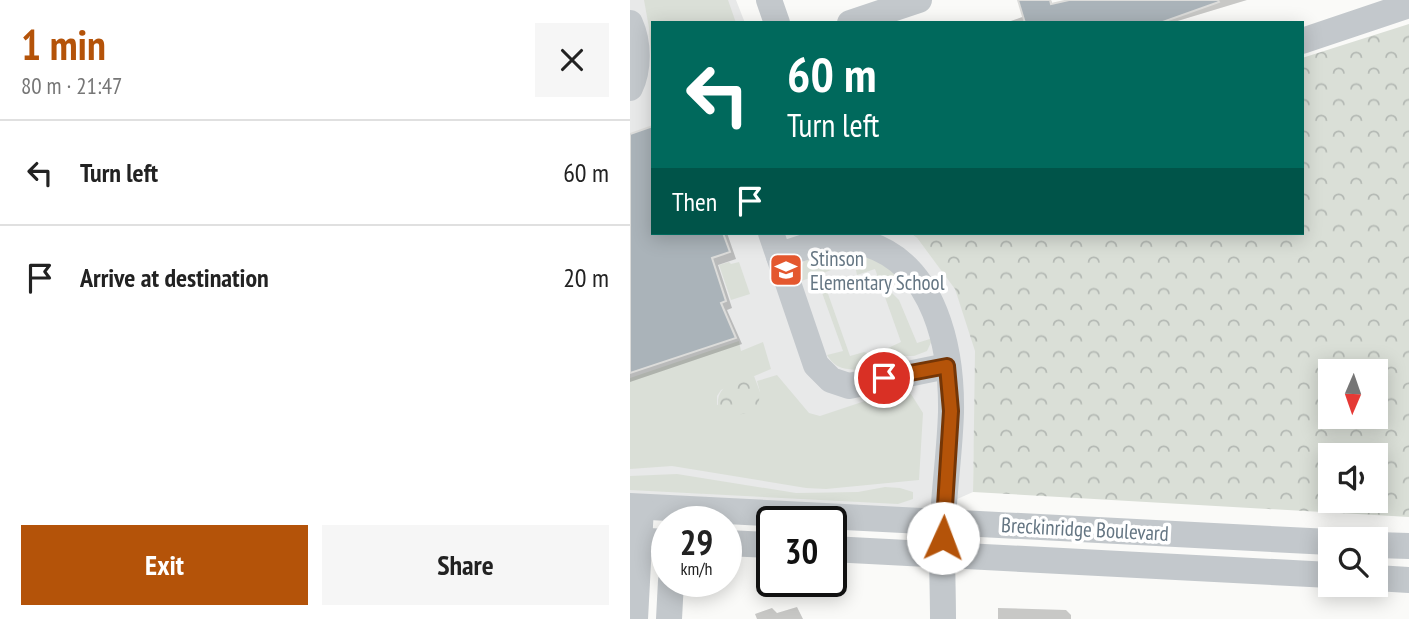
<!DOCTYPE html>
<meta charset="utf-8">
<style>
:root{--surface:#fff;--page:#f6f6f6;--text:#222;--muted:#767676;--line:#e0e0e0;--accent:#b45309}
body{margin:0;font-family:"PT Sans Narrow",sans-serif;background:var(--page);color:var(--text);height:100vh;display:flex;flex-direction:column;font-size:26px;white-space:nowrap}
*{box-sizing:border-box;margin:0}
p{font-size:23px;color:var(--muted)}
.icon{flex:none;width:38px;height:38px;fill:none;stroke:currentColor;stroke-width:2;stroke-linecap:round;stroke-linejoin:round}
.map{position:relative;flex:1;overflow:hidden}
.details{display:flex;flex-direction:column;background:var(--surface);width:630px}
.details>*{flex:none}
.guide{position:absolute;left:21px;top:21px;width:653px;height:214px;border-radius:0px;box-shadow:0 4px 18px #0003;background:#00695c;color:#fff;overflow:hidden}
.needle{width:46px;rotate:182deg}
.tools{position:absolute;left:688px;top:359px;display:grid;gap:14px}
.tools a{display:grid;place-items:center;width:70px;height:70px;border-radius:0px;background:var(--surface);box-shadow:0 4px 18px #0003;font-size:35px}
.speed{position:absolute;left:21px;top:506px;display:flex;gap:14px;font-size:35px;font-weight:700;text-align:center}
.speed>*{display:grid;place-content:center;width:91px;height:91px;border-radius:50%;background:var(--surface);box-shadow:0 4px 18px #0003;line-height:1}
.speed small{font-size:18px;font-weight:400}
.speed .limit{border:4px solid #111;border-radius:10px;background:#fff;color:#111}
.pin{position:absolute;display:grid;place-items:center;width:60px;height:60px;color:#fff;margin:-30px;border:4px solid #fff;border-radius:50%;box-shadow:0 2px 7px #0007}
.me{position:absolute;width:77px;margin:-38px;rotate:2deg;stroke-linejoin:round;filter:drop-shadow(0 0 5px #0008)}
.turn{display:flex;align-items:center;gap:24px;height:147px;padding:0 21px;font-size:32px}
.turn .icon{width:91px;height:91px;stroke-width:2.5}
.turn b{display:block;font-size:49px;line-height:60px}
.then{display:flex;align-items:center;height:66px;padding:0 21px;background:#0003;gap:14px;font-size:26px}
.round{display:grid;place-items:center;flex:none;width:74px;height:74px;border-radius:0px;background:var(--page)}
.headline{display:flex;align-items:center;justify-content:space-between;height:119px;padding:0 21px}
h1{font-size:42px;font-weight:700;line-height:52px;color:var(--accent)}
.cta{display:flex;gap:14px;margin-top:auto;padding:14px 21px}
.cta a{flex:1;height:80px;border-radius:0px;background:var(--accent);color:#fff;font-size:28px;font-weight:700;line-height:80px;text-align:center}
.cta a+a{background:var(--page);color:var(--text)}
ul{padding:0;list-style:none}
li{display:flex;align-items:center;gap:21px;height:105px;padding:0 21px;border-top:2px solid var(--line)}
li div{flex:1}
li b{display:block;font-size:26px}
li em{font-style:normal}
main{display:flex;flex:1;min-height:0}
.map>svg:first-child{display:block}
</style>
<main>
<section class="details">
<div class="headline"><div><h1>1 min</h1><p>80 m · 21:47</p></div><a class="round"><svg class="icon" aria-label="close" viewBox="0 0 24 24"><path d="M6 6l12 12M18 6L6 18"/></svg></a></div>
<ul>
<li><svg class="icon" aria-label="left" viewBox="0 0 24 24"><path d="M17 20v-9H6M10 6l-5 5 5 5"/></svg><div><b>Turn left</b></div><em>60 m</em></li>
<li><svg class="icon" aria-label="arrive" viewBox="0 0 24 24"><path d="M6 21V4h12l-3 4 3 4H6"/></svg><div><b>Arrive at destination</b></div><em>20 m</em></li>
</ul>
<div class="cta"><a>Exit</a><a>Share</a></div>
</section>
<div class="map">
<svg width="779" height="619" viewBox="0 0 779 619">
<defs>
<pattern id="park-crowns" width="20" height="18" patternUnits="userSpaceOnUse" patternTransform="scale(1.75)"><rect width="20" height="18" fill="#dadfd7"/><path d="M2 6a3 3 0 1 1 6 0M12 15a3 3 0 1 1 6 0" fill="none" stroke="#b4b9b4"/></pattern>
</defs>
<rect width="100%" height="100%" fill="#fafaf8"/>
<path fill="#e8e9e9" d="M0,0H106L115,23H23V233H280L287,238L325,288L346,351L343,492L269,525L0,512Z"/>
<g fill="#dadfd7">
<path d="M14,0H98L106,23H23V82L19,28Z"/>
<path d="M195,254L199,255L206,268L191,274L220,356L234,352L237,353L234,364L228,370C213,369 205,368 197,355L213,351L186,276L171,281V268L174,261Z"/>
<path d="M231,258H241L266,272L257,288L269,300L287,343L303,338L297,351L284,356H266L258,348L271,342L245,269L227,275L224,261Z"/>
<path d="M99,262L101,264L109,262L120,294L101,300L89,265Z"/>
<path d="M109,341L111,351L133,342L141,369L91,390L87,396V405L130,392L127,381L147,375L179,413L190,416L259,393L281,394L293,413L289,480L196,489L176,488L42,466L0,469V378Z"/>
<path d="M47,474L166,493L228,492L255,487L270,488L283,492V499L268,504L0,490V476Z"/>
</g>
<g fill="url(#park-crowns)" fill-rule="evenodd">
<path d="M779,24V517L343,492L345,351L325,289L287,238L280,233H672V58ZM700,371H746V416H700ZM700,455H746V500H700Z"/>
<path d="M124,376L130,392L128,409C119,415 101,416 90,413C81,387 103,381 124,376Z"/>
</g>
<g fill="#0003">
<path d="M390,0H421L423,6L447,0H617L541,23H375L395,16Z"/>
<path d="M0,136L23,233H97L106,259L88,265L102,308L97,310L112,344L0,382Z"/>
<path d="M167,607L173,619H127L125,614L142,608L147,613Z"/>
<path d="M368,608L436,610L441,615V619H368Z"/>
</g>
<g fill="#aab3b9" stroke="#dcdcda" stroke-width="2">
<path d="M388,0H420L421,4L439,0H588L589,2L530,23H395Z"/>
<path d="M23,126V233H93L100,252L82,258L96,301L91,303L106,338L0,373V134Z"/>
</g>
<g fill="none" stroke-linecap="round" stroke-linejoin="round">
<g stroke="#c3c8cc" stroke-width="26">
<path d="M139,0L147,23"/>
<path d="M0,23C9,43 9,69 0,88"/>
<path d="M220,23L289,0"/>
<path d="M672,41L779,5"/>
<path d="M141,233L186,365L201,380L219,386L317,366"/>
<path d="M149,256C175,246 208,235 237,244C305,265 322,349 321,412C320,447 315,483 313,518C311,551 313,586 313,619"/>
<path d="M0,506L700,542"/>
<path d="M0,540L37,542"/>
<path d="M96,543L142,545"/>
<path d="M746,545L779,546"/>
<path d="M201,549L700,575"/>
<path d="M746,578L779,580"/>
<path d="M5,619L11,507"/>
<path d="M39,619L41,581"/>
</g>
</g>
<g fill="none" stroke-linecap="round" stroke-linejoin="round">
<defs>
<path id="route" d="M254,378L317,366L321,411L313,538"/>
</defs>
<use href="#route" stroke="#753606" stroke-width="18"/>
<use href="#route" stroke="#b45309" stroke-width="12"/>
</g>
<defs>
<symbol id="school-square" viewBox="-11 -11 22 22"><rect x="-9" y="-9" width="18" height="18" rx="4" fill="#e4572e" stroke="#fff"/><path d="M0-5L7-2L0 1L-7-2ZM-4 1L0 2.5L4 1V4Q0 6-4 4Z" fill="#fff"/></symbol>
</defs>
<g fill-rule="evenodd">
<use href="#school-square" x="137" y="251" width="38" height="38"/>
</g>
<g text-anchor="middle" dominant-baseline="central" stroke-width="7" stroke-linejoin="round" paint-order="stroke">
<g font-size="21" fill="#657683" stroke="#fff" text-anchor="start">
<text x="180" y="258">Stinson<tspan x="180" dy="24">Elementary School</tspan></text>
</g>
<g font-size="21" fill="#657683" stroke="#fff">
<text transform="translate(455 529) rotate(3)">Breckinridge Boulevard</text>
</g>
</g>
</svg>
<div class="tools">
<a><svg class="needle" viewBox="-14 -14 28 28"><path d="M0-13l5 13h-10z" fill="#e53935"/><path d="M0 13l5-13h-10z" fill="#767676"/></svg></a>
<a><svg class="icon" aria-label="sound" viewBox="0 0 24 24"><path d="M4 9h4l5-4v14l-5-4H4zM17 9q2 3 0 6"/></svg></a>
<a><svg class="icon" aria-label="search" viewBox="0 0 24 24"><circle cx="10" cy="10" r="6"/><path d="M15 15l6 6"/></svg></a>
</div>
<div class="speed"><div>29<small>km/h</small></div><div class="limit">30</div></div>
<div class="pin" style="left:254px;top:378px;background:#d93025"><svg class="icon" aria-label="arrive" viewBox="0 0 24 24"><path d="M6 21V4h12l-3 4 3 4H6"/></svg></div>
<svg class="me" style="left:313px;top:538px" viewBox="-20 -20 40 40"><circle r="19" fill="#fff"/><path d="M0-13L10 11 0 6-10 11z" fill="#b45309"/></svg>
<div class="guide">
<div class="turn"><svg class="icon" aria-label="left" viewBox="0 0 24 24"><path d="M17 20v-9H6M10 6l-5 5 5 5"/></svg><div><b>60 m</b>Turn left</div></div>
<div class="then">Then<svg class="icon" aria-label="arrive" viewBox="0 0 24 24"><path d="M6 21V4h12l-3 4 3 4H6"/></svg></div>
</div>
</div>
</main>
